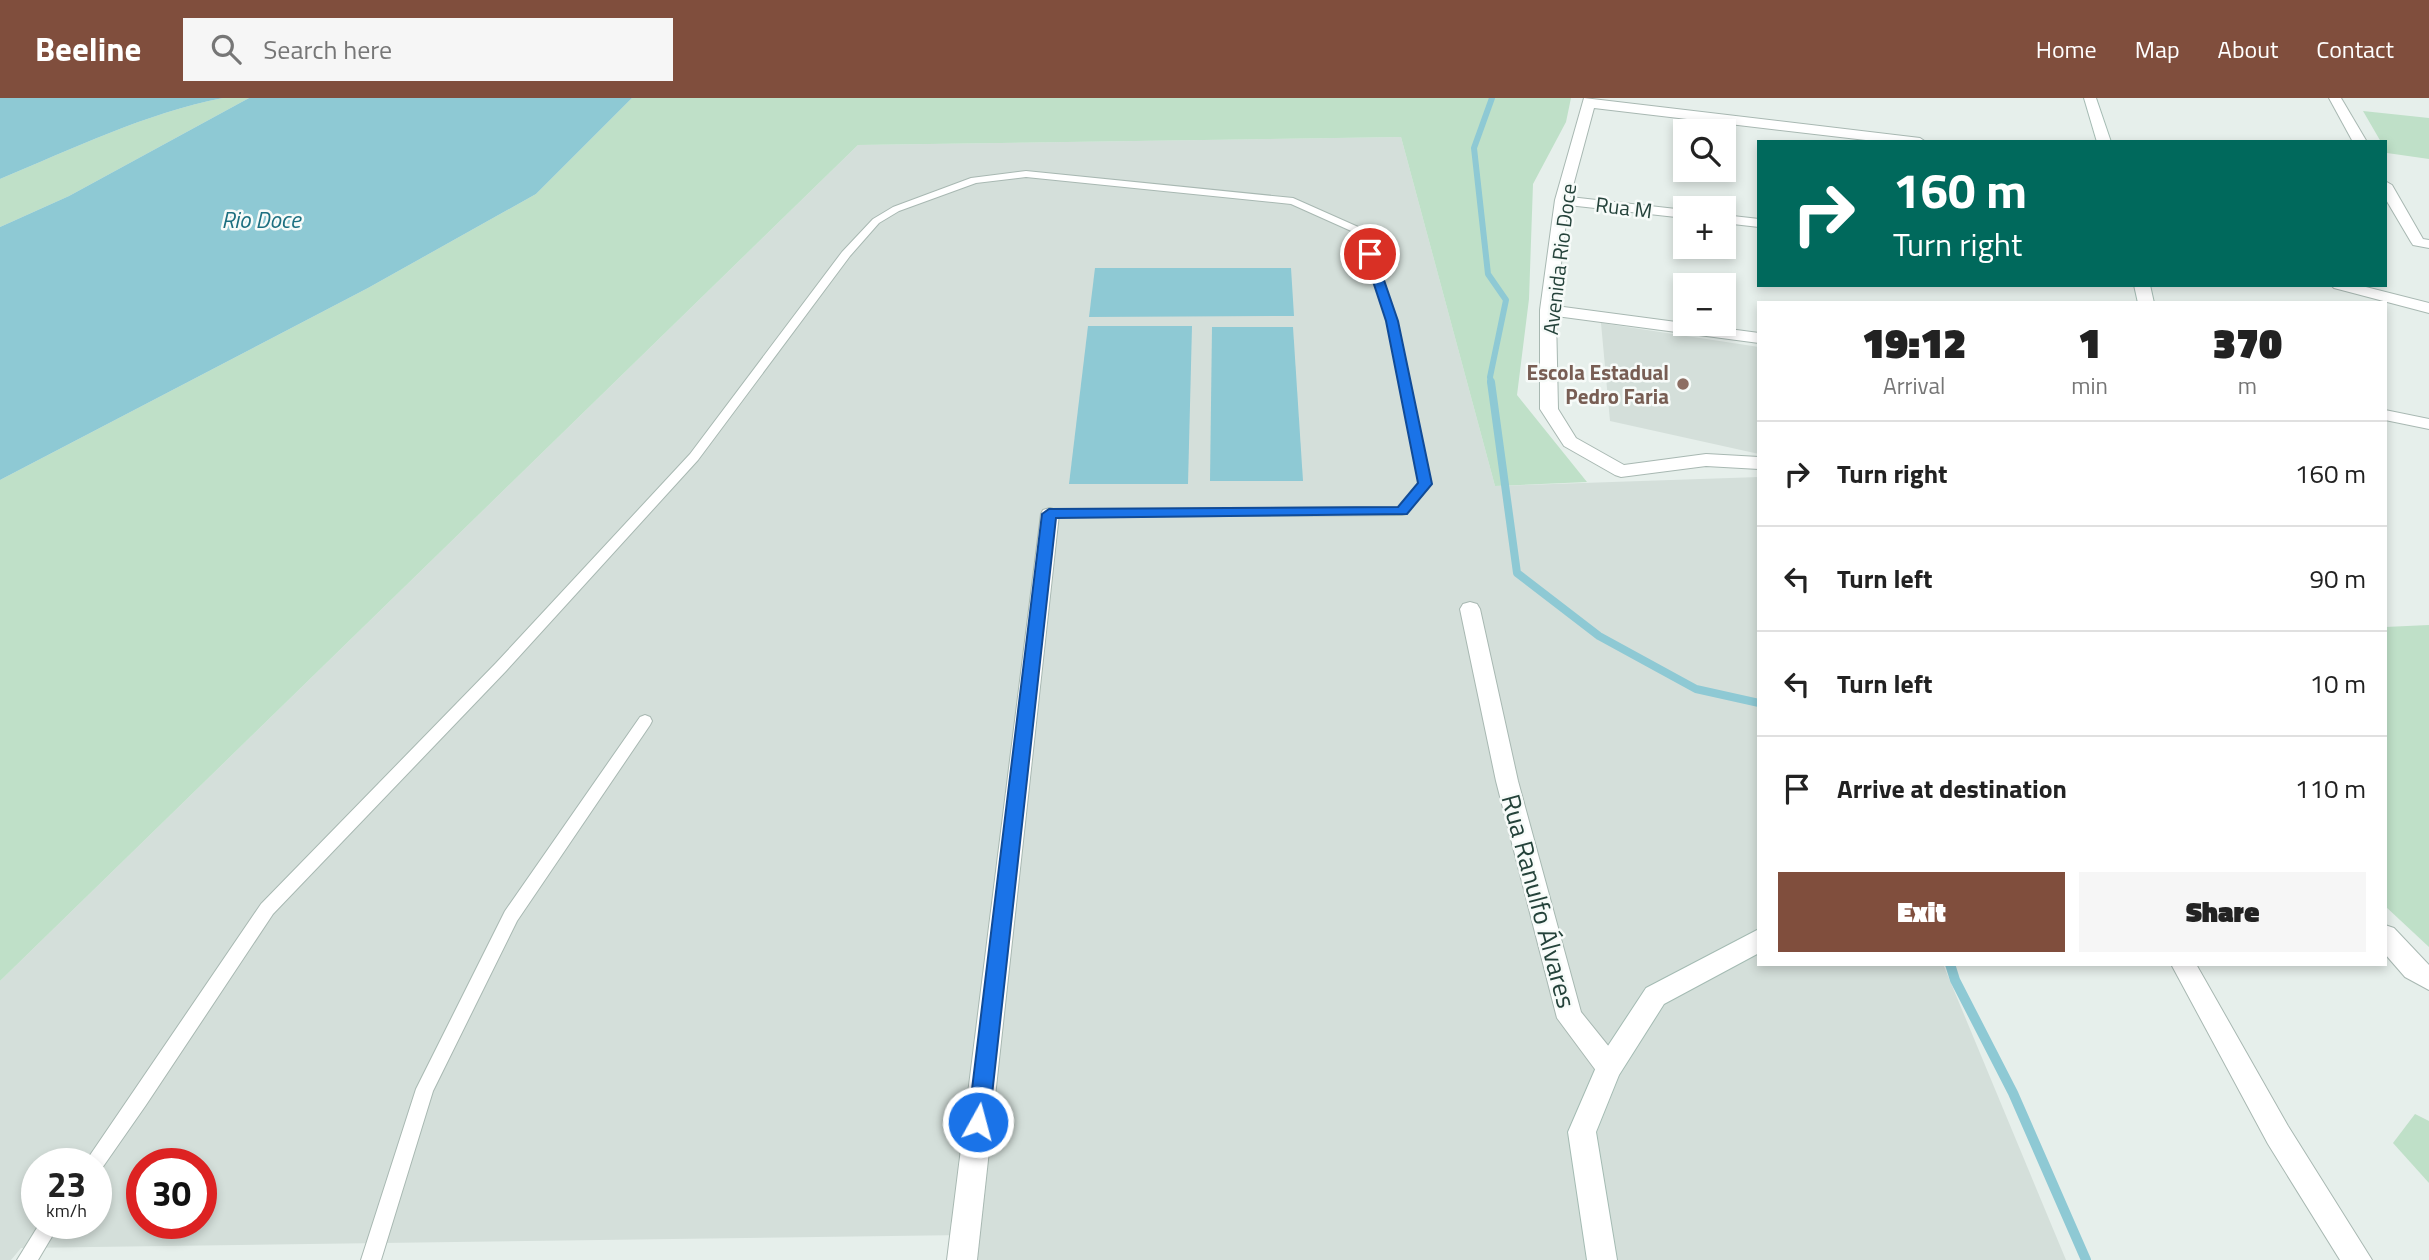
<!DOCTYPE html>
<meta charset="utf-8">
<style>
:root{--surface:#fff;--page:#f6f6f6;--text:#222;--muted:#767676;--line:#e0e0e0;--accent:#804e3d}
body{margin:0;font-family:"Titillium Web",sans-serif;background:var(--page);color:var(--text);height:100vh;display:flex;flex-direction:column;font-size:26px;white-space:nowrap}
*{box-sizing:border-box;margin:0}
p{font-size:23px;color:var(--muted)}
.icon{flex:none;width:38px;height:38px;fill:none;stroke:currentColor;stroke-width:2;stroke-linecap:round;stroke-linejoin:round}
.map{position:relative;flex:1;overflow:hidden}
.side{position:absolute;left:1757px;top:203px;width:630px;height:665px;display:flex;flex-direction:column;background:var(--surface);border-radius:0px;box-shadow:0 4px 10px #0003}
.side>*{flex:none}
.top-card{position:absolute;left:1757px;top:42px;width:630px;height:147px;border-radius:0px;box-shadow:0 4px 10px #0003;background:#00695c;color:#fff;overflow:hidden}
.tools{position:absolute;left:1673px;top:21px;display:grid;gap:14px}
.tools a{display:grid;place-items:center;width:63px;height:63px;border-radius:0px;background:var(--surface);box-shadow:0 4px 10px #0003;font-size:35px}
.speed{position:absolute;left:21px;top:1050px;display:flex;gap:14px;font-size:35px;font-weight:700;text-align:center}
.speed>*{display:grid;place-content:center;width:91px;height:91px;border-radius:50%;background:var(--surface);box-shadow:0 4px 10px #0003;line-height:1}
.speed small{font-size:18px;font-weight:400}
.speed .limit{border:10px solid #d22;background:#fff;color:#111}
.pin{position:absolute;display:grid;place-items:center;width:60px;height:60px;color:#fff;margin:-30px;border:4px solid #fff;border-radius:50%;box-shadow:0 2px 7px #0007}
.me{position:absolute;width:77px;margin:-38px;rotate:7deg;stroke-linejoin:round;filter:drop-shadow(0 0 5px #0008)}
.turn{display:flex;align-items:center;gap:24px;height:147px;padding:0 21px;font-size:32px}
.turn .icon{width:91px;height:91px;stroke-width:2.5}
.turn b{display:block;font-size:49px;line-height:60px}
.eta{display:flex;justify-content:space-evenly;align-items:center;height:119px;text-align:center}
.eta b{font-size:42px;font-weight:800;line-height:49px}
.action{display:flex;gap:14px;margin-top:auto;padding:14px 21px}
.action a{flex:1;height:80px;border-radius:0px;background:var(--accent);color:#fff;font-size:28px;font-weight:800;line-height:80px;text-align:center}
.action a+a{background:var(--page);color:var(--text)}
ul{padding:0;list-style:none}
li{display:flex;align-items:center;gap:21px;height:105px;padding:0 21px;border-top:2px solid var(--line)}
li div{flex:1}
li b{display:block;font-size:26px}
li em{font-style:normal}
header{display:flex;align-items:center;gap:42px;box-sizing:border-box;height:98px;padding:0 35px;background:var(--accent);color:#fff}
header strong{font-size:33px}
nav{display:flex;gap:38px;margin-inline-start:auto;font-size:24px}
.search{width:490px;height:63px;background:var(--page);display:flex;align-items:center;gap:18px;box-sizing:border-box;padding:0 24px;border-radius:0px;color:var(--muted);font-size:26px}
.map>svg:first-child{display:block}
</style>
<header>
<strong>Beeline</strong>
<div class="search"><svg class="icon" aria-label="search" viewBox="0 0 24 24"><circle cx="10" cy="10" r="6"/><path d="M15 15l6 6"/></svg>Search here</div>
<nav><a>Home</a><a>Map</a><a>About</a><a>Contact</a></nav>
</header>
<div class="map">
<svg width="2429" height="1162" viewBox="0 0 2429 1162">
<rect width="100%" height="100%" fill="#e6efeb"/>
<g fill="#d4dfda" fill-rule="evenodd">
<path d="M1401,39L1495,388L1759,379V866H1943L2066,1162H963L965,1137L21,1150L11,1162H0V883L858,47ZM37,1066H96V1125H37ZM142,1066H201V1125H142Z"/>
<path d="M1601,225L1759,249V356L1610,323Z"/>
</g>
<g fill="#bfe0c8">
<path d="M223,0H249L69,98L0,129V81C72,51 146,15 223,0Z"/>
<path d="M632,0H1571L1566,24L1533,86L1529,201L1517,297L1587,384L1495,388L1401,39L858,47L0,883V382L368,190L536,96Z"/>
<path d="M2363,13L2429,20V61L2387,55L2385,44H2381Z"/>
<path d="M2429,527V849L2385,808V529Z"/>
<path d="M2415,1016L2429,1023V1085L2393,1045Z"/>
</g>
<g fill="#8ec9d4">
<path d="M0,0H223C146,15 72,51 0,81Z"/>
<path d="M249,0H632L536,96L368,190L0,382V129L69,98Z"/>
<path d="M1095,170H1291L1294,218L1089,219Z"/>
<path d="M1088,228H1192L1188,386H1069Z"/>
<path d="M1212,229H1293L1303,383H1210Z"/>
</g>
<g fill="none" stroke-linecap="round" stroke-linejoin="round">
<path stroke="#8ec9d4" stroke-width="6" d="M1491,286L1490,279L1506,202L1488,176L1474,50L1492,0"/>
<path stroke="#8ec9d4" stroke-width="8" d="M1491,284L1517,475L1599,538L1696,591L1759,605"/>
<path stroke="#8ec9d4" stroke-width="10" d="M1950,866L1955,882L2013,995L2086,1162"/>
<defs>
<g id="service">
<path d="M1026,73L1293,100L1365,132L1397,223L1431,386L1429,389L1406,416L1402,417L1046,419L1044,416L1050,412L1399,409L1419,385L1387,223L1358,136L1291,106L1026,79L976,85L899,113L879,125L850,158L698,362L506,573L273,816L146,1007L100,1073L96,1074V1066H84L261,806L496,565L690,356L842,154L873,121L893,109L971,80Z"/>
<path d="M645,617L650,619L652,623L650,627L517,823L433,993L381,1162H361L416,991L505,813L640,619Z"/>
<path d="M40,1125H60L38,1162H17Z"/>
</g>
<g id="minor">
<path d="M1584,0L1920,40L1926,44H1883L1594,10L1570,99L1685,112V120L1568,107L1556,208L1759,235V245L1556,218L1558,311L1576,340L1624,367L1706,356L1759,359V371L1706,368L1621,379L1615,377L1564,348L1540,311V212L1555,102Z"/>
<path d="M2329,0H2341L2367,44H2353Z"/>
<path d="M2385,83L2392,87L2423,141L2429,142V150L2413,147L2411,144L2385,100Z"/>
<path d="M1724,117L1759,121V129L1724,125Z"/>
<path d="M2331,187H2358L2429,205V215L2334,190Z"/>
<path d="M2385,312L2429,321V331L2385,322Z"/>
<path d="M1050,410L1057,412L1059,416L977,1162H947L1041,416L1043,412Z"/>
<path d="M1470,504L1477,506L1480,511L1518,683L1581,914L1618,960L1622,969L1618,978L1609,981L1600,978L1557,920L1496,683L1460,511L1463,506Z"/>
<path d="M2385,827L2394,830L2429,867V892L2405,879L2385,856Z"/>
<path d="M2171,866H2196L2288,1028L2372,1162H2340L2268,1046Z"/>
</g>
<g id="secondary">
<path d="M2084,0H2096L2111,44H2097Z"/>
<path d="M2134,187H2150L2154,205H2138Z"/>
<path d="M1759,831V855L1664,906L1619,977L1596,1034L1617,1162H1587L1568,1034L1600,960L1646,890Z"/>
</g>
</defs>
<use href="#service" stroke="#a8b8b2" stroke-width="2"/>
<use href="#minor" stroke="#a8b8b2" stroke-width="2"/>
<use href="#secondary" stroke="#a4bbb3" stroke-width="2"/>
<use href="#service" fill="#fff" fill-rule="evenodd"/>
<use href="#minor" fill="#fff" fill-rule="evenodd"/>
<use href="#secondary" fill="#fff" fill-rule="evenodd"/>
</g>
<path fill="#1a73e8" stroke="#114b97" stroke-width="2" d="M1370,153L1375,156L1398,223L1432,386L1407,416L1056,420L989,1024L986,1031L978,1034L971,1031L968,1024L1042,416L1049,411L1398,409L1418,385L1386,223L1364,156Z"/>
<circle fill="#8d6e63" stroke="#f7fbf9" stroke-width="2.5" cx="1683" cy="286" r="7"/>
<g text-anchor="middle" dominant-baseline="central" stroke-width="5" stroke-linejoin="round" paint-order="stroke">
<g font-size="21" fill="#24423a" stroke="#f7fbf9">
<text transform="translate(1624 109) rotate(7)">Rua M</text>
<text transform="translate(1559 161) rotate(-83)">Avenida Rio Doce</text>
</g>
<g font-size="21" font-weight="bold" fill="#785e54" stroke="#f7fbf9" text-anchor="end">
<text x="1669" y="274">Escola Estadual<tspan x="1669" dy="24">Pedro Faria</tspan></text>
</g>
<g font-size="23" font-style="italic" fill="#1c6f80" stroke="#f7fbf9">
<text x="261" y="121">Rio Doce</text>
</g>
<g font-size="26" fill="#24423a" stroke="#f7fbf9">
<text transform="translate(1539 803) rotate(75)">Rua Ranulfo Álvares</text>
</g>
</g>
</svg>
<div class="tools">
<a><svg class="icon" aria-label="search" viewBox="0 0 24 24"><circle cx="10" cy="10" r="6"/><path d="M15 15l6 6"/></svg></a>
<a>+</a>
<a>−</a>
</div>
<div class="speed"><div>23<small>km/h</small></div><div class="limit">30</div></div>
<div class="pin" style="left:1370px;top:156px;background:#d93025"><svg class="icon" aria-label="arrive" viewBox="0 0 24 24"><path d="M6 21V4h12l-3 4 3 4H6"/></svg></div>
<svg class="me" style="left:978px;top:1024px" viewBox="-20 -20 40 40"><circle r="17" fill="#1a73e8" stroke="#fff" stroke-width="3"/><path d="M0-11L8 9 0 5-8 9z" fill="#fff"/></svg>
<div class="top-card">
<div class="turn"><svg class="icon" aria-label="right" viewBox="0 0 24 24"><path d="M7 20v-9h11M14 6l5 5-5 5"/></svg><div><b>160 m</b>Turn right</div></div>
</div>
<section class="side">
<div class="eta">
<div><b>19:12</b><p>Arrival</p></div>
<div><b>1</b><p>min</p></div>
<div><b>370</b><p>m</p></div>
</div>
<ul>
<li><svg class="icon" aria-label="right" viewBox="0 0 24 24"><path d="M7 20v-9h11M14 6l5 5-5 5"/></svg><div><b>Turn right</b></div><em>160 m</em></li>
<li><svg class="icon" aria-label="left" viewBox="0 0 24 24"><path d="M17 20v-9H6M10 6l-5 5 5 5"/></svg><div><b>Turn left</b></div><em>90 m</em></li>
<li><svg class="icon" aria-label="left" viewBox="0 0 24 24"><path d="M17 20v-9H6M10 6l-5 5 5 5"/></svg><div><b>Turn left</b></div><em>10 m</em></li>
<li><svg class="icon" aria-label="arrive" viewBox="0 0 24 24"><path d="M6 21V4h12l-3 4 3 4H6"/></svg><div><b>Arrive at destination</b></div><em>110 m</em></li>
</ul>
<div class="action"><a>Exit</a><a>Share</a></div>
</section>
</div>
